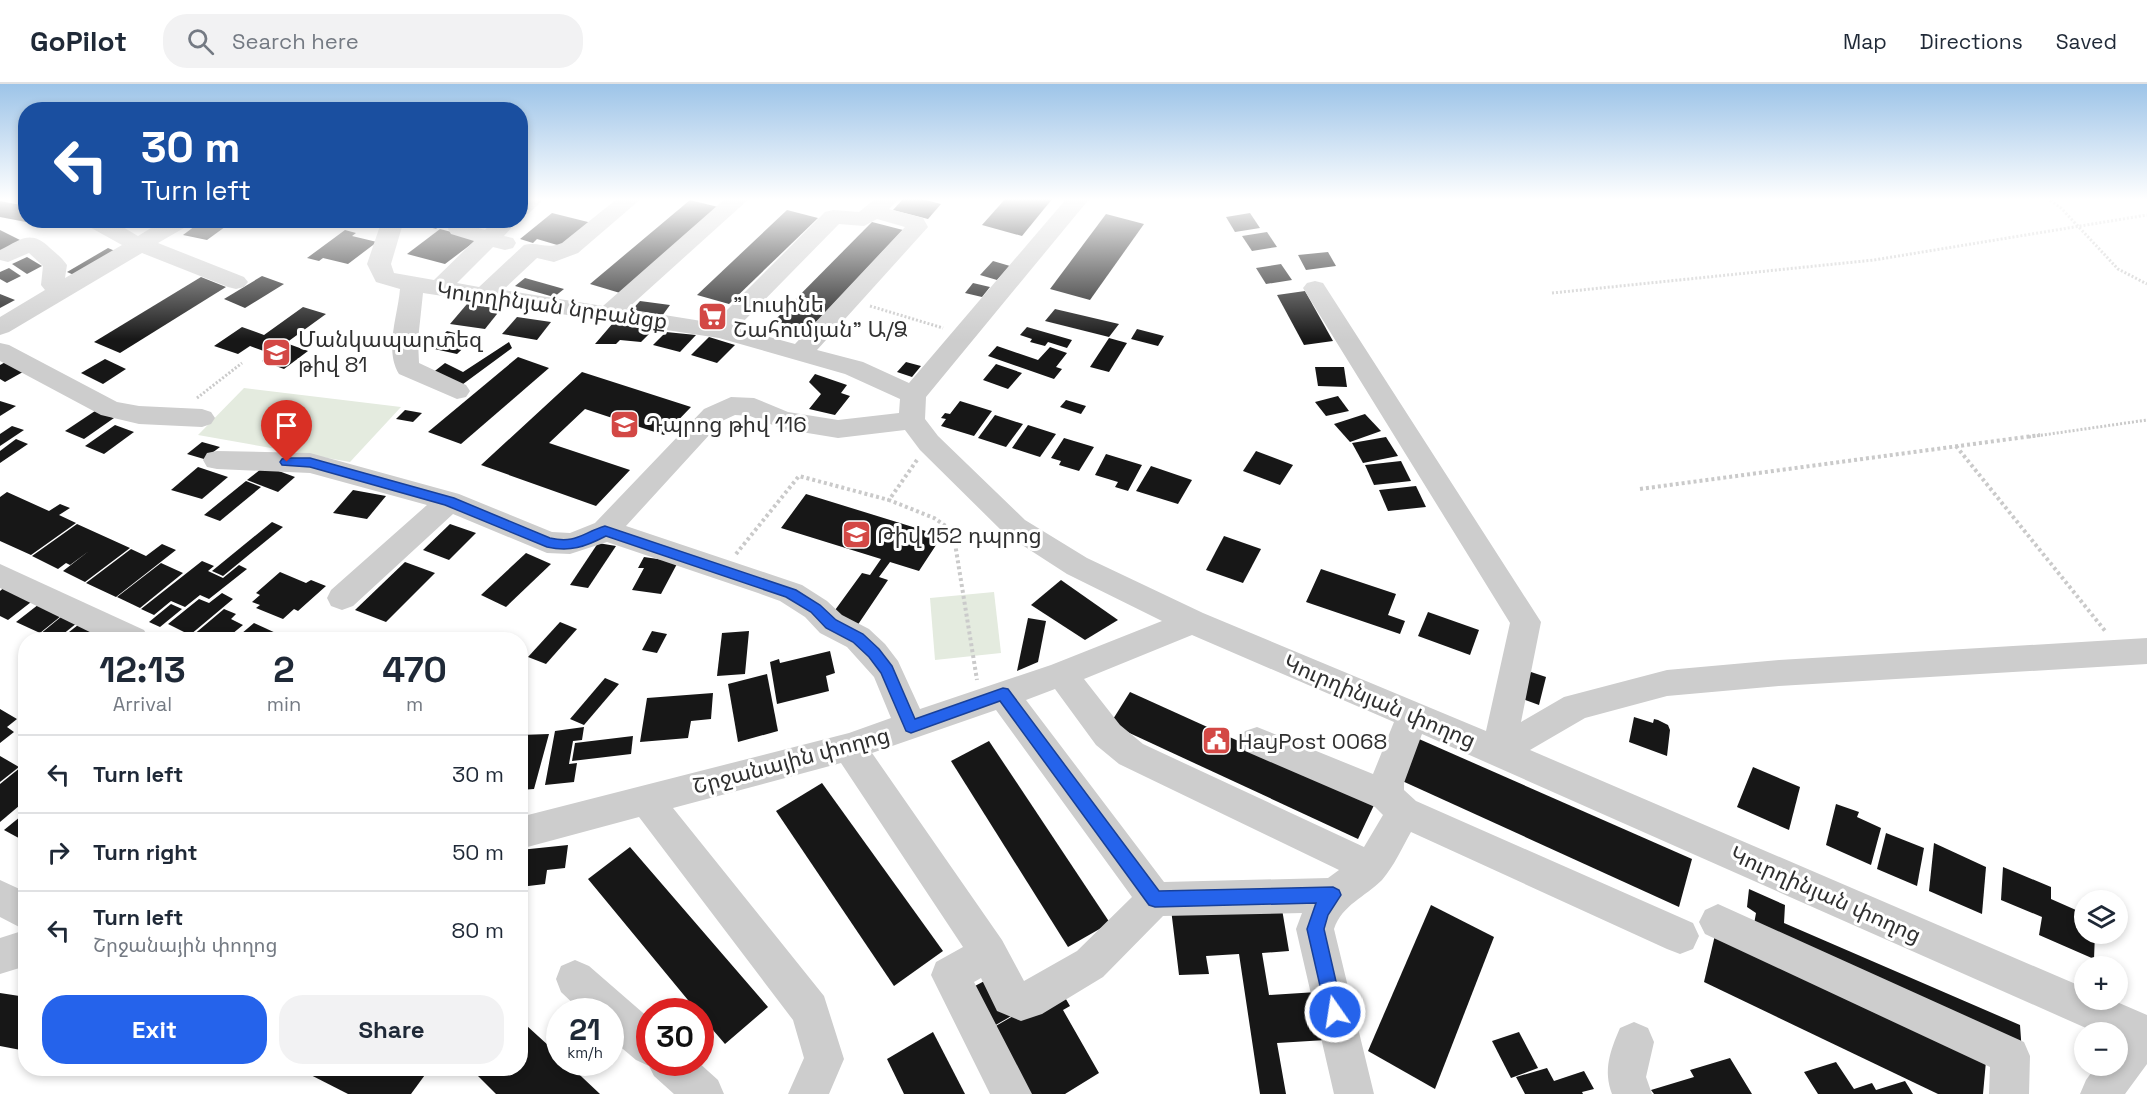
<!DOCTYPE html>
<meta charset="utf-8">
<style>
:root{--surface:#fff;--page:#f2f2f3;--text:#1f2937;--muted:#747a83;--line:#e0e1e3;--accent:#2563eb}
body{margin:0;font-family:"Space Grotesk","Noto Sans Armenian",sans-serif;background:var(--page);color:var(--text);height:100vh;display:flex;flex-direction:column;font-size:22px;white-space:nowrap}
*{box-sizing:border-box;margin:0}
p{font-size:20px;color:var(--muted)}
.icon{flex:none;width:33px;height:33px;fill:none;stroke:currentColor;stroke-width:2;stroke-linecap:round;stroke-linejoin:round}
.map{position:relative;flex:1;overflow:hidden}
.details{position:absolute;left:18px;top:548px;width:510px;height:444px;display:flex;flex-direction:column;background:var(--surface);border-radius:24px;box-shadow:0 3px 9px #0003}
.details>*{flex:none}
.top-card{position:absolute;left:18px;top:18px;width:510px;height:126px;border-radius:24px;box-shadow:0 3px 9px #0003;background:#1a4fa0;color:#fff;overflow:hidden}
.fabs{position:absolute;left:2074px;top:806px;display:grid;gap:12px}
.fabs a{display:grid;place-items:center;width:54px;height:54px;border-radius:50%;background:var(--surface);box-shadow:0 3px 9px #0003;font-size:30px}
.speed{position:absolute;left:546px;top:914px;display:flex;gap:12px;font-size:30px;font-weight:700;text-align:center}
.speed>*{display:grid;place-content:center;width:78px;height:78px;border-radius:50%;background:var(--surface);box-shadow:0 3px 9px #0003;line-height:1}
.speed small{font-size:15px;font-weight:400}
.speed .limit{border:9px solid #d22;background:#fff;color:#111}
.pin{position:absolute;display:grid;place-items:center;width:51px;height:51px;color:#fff;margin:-62px -26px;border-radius:50% 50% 50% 0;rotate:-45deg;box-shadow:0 0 6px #0007}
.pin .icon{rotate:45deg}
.me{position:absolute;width:66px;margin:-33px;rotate:347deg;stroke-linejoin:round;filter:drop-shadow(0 0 4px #0008)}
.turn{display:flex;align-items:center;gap:21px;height:126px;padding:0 24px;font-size:27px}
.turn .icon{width:78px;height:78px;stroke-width:2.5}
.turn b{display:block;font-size:42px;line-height:51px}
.eta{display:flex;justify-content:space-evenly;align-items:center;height:102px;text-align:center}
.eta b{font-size:36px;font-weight:700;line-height:42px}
.primary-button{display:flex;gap:12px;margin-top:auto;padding:12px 24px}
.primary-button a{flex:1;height:69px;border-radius:24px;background:var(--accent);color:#fff;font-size:24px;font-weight:700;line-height:69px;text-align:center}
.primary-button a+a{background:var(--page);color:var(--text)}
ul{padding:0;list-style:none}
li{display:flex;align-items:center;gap:18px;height:78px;padding:0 24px;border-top:2px solid var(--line)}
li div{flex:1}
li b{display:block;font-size:22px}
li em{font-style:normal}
header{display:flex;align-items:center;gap:36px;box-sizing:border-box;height:84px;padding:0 30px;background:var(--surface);border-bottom:2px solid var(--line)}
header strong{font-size:28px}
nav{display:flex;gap:33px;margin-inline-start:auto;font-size:21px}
.search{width:420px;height:54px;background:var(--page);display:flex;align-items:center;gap:15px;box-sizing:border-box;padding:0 21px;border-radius:24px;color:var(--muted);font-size:22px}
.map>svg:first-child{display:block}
</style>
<header>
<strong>GoPilot</strong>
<div class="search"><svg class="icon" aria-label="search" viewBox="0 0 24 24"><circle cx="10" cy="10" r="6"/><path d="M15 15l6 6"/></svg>Search here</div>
<nav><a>Map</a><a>Directions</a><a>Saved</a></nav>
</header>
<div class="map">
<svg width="2147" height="1010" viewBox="0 0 2147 1010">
<rect width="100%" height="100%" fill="#fff"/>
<g fill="#e4ebdf">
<path d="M244,304L401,323L350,378L198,351Z"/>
<path d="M994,508L1001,569L935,576L930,514Z"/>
</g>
<g fill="#171717">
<path d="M904,114H918L941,120L928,135L893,126Z"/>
<path d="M1006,114H1053L1022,152L982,141Z"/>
<path d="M690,116L718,123L620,209L590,200Z"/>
<path d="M0,117L26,122V138L0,133Z"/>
<path d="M787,126L818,134L729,220L697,211Z"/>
<path d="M552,129L592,139L564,163L537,155L533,159L520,155Z"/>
<path d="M1250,129L1260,144L1235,148L1226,133Z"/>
<path d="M1106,130L1144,140L1090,216L1050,205Z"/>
<path d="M203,136H212L229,140L207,156L183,151Z"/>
<path d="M428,136H447L436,145L422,141Z"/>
<path d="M872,138L903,146L806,249L772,239Z"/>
<path d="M440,145L478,155L445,180L407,170Z"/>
<path d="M0,146L22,157L0,168Z"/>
<path d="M345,146L356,149L352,152L377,158L348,180L323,174L319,177L307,174Z"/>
<path d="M1267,148L1277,163L1252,167L1242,152Z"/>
<path d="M108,164L115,167L74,191L67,188Z"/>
<path d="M1328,168L1336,182L1306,186L1298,171Z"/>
<path d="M27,173L42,182L27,190L12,180Z"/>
<path d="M993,177L1010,182L997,196L980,191Z"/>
<path d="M1281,180L1292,196L1266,200L1256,184Z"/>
<path d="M9,184L21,192L7,199L0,195V188Z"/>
<path d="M262,192L284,200L245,224L224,215Z"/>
<path d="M201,193L226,203L120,269L94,258Z"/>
<path d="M525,194L564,205L554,213L515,202Z"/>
<path d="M973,199L990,203L982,213L965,209Z"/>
<path d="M1305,207L1333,257L1304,261L1277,211Z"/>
<path d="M0,210L15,216L0,224Z"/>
<path d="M640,217L670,221L662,232L631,227Z"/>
<path d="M467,220L501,225L485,245L450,240Z"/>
<path d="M709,222L727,227L717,238L699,234Z"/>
<path d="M303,223L326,230L286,259L308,267L284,285L262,277L272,270L250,262L238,270L214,262L242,243L264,251Z"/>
<path d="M1055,225L1119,240L1109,253L1045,237Z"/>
<path d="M517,233L551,238L537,256L502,250Z"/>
<path d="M613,239L653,246L641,258L620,256L616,260H595Z"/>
<path d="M1027,243L1072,256L1067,264L1048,258L1045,262L1030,258L1032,255L1020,251Z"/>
<path d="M1137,245L1164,252L1158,262L1131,255Z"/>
<path d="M447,247L474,254L457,270L430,264Z"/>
<path d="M666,248L696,251L680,268L653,261Z"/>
<path d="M709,253L735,261L717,279L691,271Z"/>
<path d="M1109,254L1127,259L1109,288L1090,283Z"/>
<path d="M509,258L512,264L459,303L431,290L445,279L463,288Z"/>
<path d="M997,262L1038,276L1050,263L1067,269L1056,283L1062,285L1054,295L988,272Z"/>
<path d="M518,273L549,284L461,360L428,348Z"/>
<path d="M13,274L30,284L5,298L0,295V281Z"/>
<path d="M105,275L126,285L103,300L81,289Z"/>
<path d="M906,278L921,282L912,293L897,288Z"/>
<path d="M996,280L1022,289L1008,305L983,296Z"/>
<path d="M1315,283H1344L1347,303L1318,302Z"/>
<path d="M582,288L691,323L664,351L585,325L549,359L630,386L596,422L481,381Z"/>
<path d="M815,290L847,301L841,309L850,312L835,331L809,325L821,310L809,298Z"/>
<path d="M1338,312L1349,327L1326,332L1315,318Z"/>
<path d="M1066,316L1086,322L1081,330L1060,323Z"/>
<path d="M0,317L16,322L0,332Z"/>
<path d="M960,317L992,327L974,352L941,342L946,335L941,334L945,329L950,330Z"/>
<path d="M405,326L422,329L413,338L396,335Z"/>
<path d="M95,327L114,334L84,355L65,347Z"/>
<path d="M1365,330L1381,347L1350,358L1334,340Z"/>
<path d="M995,331L1023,340L1006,363L978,354Z"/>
<path d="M115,341L134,348L104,370L85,362Z"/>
<path d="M1028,341L1056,350L1040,373L1012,364Z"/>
<path d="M12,342L24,346L0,362V350Z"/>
<path d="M1386,353L1398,372L1363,379L1352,359Z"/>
<path d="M1064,354L1094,363L1079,387L1059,381L1061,377L1051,374Z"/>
<path d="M16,355L28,360L0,379V367Z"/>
<path d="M202,358L220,363L204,375L187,370Z"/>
<path d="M1256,367L1293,381L1280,401L1243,387Z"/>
<path d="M1106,370L1142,381L1128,407L1115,403L1118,398L1095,391Z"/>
<path d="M1401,377L1411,397L1374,401L1365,381Z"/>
<path d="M265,382L295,393L278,408L247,396Z"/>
<path d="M1151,382L1192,396L1178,420L1136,407Z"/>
<path d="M198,383L228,393L202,415L171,406Z"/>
<path d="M246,397L261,403L220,437L204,431Z"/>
<path d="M1416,402L1426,423L1388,427L1379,406Z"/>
<path d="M353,406L386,412L367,435L333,429Z"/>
<path d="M7,408L49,427L60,420L70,424L59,431L76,439L31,471L0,457V413Z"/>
<path d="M806,410L942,452L919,487L890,478L879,493L888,496L857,542L830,533L862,489L870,491L881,475L781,444Z"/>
<path d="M272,438L283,443L223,492L212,487Z"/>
<path d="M77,440L130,464L85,498L63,487L89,467L70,481L66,479L58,485L32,472Z"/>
<path d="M450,440L476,449L449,476L423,466Z"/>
<path d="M1224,452L1261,465L1243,499L1206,486Z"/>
<path d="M598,459L616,462L588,504L570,501Z"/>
<path d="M162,460L176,466L116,513L86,499L131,465L146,472Z"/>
<path d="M526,469L551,480L506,523L481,511Z"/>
<path d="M644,473L678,478L661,510L632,506L644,484H638Z"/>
<path d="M202,477L214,482L208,487L223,494L239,481L247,485L209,515L200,511L185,523L171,517L154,531L141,525Z"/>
<path d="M405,478L435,489L386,538L355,526Z"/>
<path d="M161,479L183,489L140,524L117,513Z"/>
<path d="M1321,485L1396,510L1388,531L1405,537L1400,550L1306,518Z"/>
<path d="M280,488L306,499L311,496L326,502L298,527L294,525L283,535L256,524L260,521L252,518L260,511L256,509Z"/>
<path d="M1061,496L1118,536L1085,556L1031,521Z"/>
<path d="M6,502L35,515L8,536L0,532V507Z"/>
<path d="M222,509L233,515L190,551L168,540L199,515L209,519Z"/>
<path d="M43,517L66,528L40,549L16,538Z"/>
<path d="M171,520L182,525L160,543L149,538Z"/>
<path d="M224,525L236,530L231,535L243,541L226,555H198L192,552Z"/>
<path d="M67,528L82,535L57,555H34Z"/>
<path d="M1428,528L1479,546L1470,571L1418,552Z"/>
<path d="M1028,534L1046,537L1038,578L1017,587Z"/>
<path d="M560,538L577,545L546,580L528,573Z"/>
<path d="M254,539L278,550L273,555H235Z"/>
<path d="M78,541L108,555H60Z"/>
<path d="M652,547L667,550L657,569L642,566Z"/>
<path d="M749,547L745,590L717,592L722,549Z"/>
<path d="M830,567L835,589L826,592L829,607L777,620L770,578L779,575L780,579Z"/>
<path d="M1528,587L1546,593L1539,621L1520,614Z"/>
<path d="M767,590L778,647L738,658L728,600Z"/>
<path d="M605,594L619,600L584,641L570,635Z"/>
<path d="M1130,608L1375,719L1358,755L1110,640Z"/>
<path d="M713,609L711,635L691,637L688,654L640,658L647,614Z"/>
<path d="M0,625L17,635L7,643L14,648L0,659Z"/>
<path d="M1634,633L1653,639L1654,635L1658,636L1668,641L1670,646L1667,672L1629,658Z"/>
<path d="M584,643L582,656L573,657L569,680L577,679L574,698L545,701L555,647Z"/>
<path d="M549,650L534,705L520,706V651Z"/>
<path d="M633,652L631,670L572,677L575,659Z"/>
<path d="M1419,655L1692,775L1679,823L1400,696Z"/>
<path d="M989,657L1110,839L1068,863L951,677Z"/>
<path d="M0,672L19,683L0,698Z"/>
<path d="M26,679V716L0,738V700Z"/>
<path d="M1753,683L1800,703L1789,746L1737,723Z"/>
<path d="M822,699L943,867L894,902L776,727Z"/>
<path d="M1836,720L1859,728L1857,733L1881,744L1871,781L1826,761Z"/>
<path d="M26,728V758L4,746Z"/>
<path d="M1886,749L1924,764L1917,802L1877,785Z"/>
<path d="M1934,759L1986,783L1982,830L1929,807Z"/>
<path d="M568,761L565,784L547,786L545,800L520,803L523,789H520V766Z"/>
<path d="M630,763L768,923L725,960L700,931V927H697L588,795Z"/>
<path d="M2003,783L2051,803V815L2085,830V849H2095L2094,875L2039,851L2042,833L2001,816Z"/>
<path d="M1749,805L1785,821L1784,839L2020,941L2022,969L1753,846L1756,829L1747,823Z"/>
<path d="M1281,819L1289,867L1262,869L1269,911L1317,908L1326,956L1277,959L1286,1010H1260L1239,870L1206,872L1209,890L1179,891L1171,825Z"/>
<path d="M1431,821L1494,853L1435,1005L1368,967Z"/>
<path d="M1715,851L1986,977L1983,1010H1938L1704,898Z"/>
<path d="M992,893L1013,931L994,942L973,903Z"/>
<path d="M1060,905L1070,922L1063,926L1099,989L1065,1010H1030L994,943Z"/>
<path d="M0,909L26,913V967L0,962Z"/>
<path d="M527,942L560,972V978H566L600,1010H496L477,991L484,984H520V949Z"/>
<path d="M933,948L965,1010H904L887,975Z"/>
<path d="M1519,948L1538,984L1511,994L1492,957Z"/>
<path d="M1730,974L1752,1010H1654L1651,1006L1694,993L1690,986Z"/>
<path d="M1836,978L1854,1005L1872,999L1876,1006L1905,997L1913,1010H1818L1804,988Z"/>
<path d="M297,984H430L411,1010H348Z"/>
<path d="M1547,984L1554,997L1584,987L1594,1005L1582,1008L1583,1010H1525L1516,993Z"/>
</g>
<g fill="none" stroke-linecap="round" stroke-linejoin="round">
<g stroke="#cacaca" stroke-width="3" stroke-dasharray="2 2" stroke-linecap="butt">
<path d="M2047,114L2061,124L2118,185L2147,200"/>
<path d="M1552,209L1874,176L2147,131"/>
<path d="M870,222L943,244"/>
<path d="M197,314L242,279"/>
<path d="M2029,353L2147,336"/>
</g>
<g stroke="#cacaca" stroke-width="4" stroke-dasharray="3 3" stroke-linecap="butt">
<path d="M1956,362L2106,548"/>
<path d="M917,376L889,416L934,434L953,447L977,596"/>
<path d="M1640,405L2040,351"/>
<path d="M736,470L799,392L889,416"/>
</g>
<g fill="#cdcdcd" fill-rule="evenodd">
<path d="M520,114H545L528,130L520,131Z"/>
<path d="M618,114H642L578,169L554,178L537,174L503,206L603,222L726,114H750L627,225L714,239L825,128L833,126L859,128L876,114H900L889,125L923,134L928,143L817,266L863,278L909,299L1067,114H1090L926,313L925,335L938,352L1025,436L1087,474L1203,529L1486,647L1510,539L1303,204L1307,199L1315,197L1323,199L1541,538L1521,638L1564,613L1667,586L1779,576L2147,554V580L1779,602L1667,612L1585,634L1530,666L2085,904V915H2110L2147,931V980L2125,1010H2080L2086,996L2097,981H2118V948H2095L1422,650L1404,699V706L1416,717L1693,839L1699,852L1693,865L1680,870L1667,865L1411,748C1402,764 1394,782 1382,796C1365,813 1342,821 1334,845L1374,1010H1334L1296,845L1302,829L1163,832L1103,893L1042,930L1021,937L997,927L981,894L974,898L1032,1010H990L931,891L936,878L963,863L841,679L673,724L824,912L844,975L829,1010H788L804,974L793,936L639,733L520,765V733L849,649L891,634L874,593L847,563L820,549L805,533L780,517L758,509L607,458L570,470L547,469L453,430L353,522L342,526L331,522L327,514L331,506L427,421L310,389L217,385L207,383L203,376L207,369L217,367L310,369L459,410L552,448L570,449L595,439L704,325L731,313L754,314L788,328L838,336L899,329L900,315L845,290L719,254L423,209L418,256L419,279L466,301L470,307L466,313L457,315L399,290C384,266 398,231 400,205L376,198L367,180L382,136H404L391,180L394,189L434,196L474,157L451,150L448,145L451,140L459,138L485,146L494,136H518L504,152L513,154L516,159L513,164L505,166L493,163L457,199L479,203L524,161C540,157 545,166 562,159ZM877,135L905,143L795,260L737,244L839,140L864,142ZM735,331L750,332L783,345L838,354L905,346L920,366L1005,450L1067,490L1162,537L1051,581L920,625L898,577L885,560L869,545L842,531L827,517L802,501L626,442L722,337ZM1192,551L1394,638L1373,690L1257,643L1245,647L1240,657L1245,667L1375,723L1383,731L1364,763L1143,660L1120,641L1084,595ZM1055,605L1096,661L1119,680L1339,786L1328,794L1164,798L1026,616ZM996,626L1132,813L1077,867L1024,897L1002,856L872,669Z"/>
<path d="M83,136H111L138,152L164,136H192L189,141L158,159L244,193L248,198L244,203L236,205L228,203L142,169L9,248L0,251V233L45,206L41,201L43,182L29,169L8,178L0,176V166C21,156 30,145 50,164C56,169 62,174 67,181L65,194L122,161L86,141Z"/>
<path d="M0,259L9,261L117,318L139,322L202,325L211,328L215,334L211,340L202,343L139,340L101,331L0,277Z"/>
<path d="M0,480L144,546L149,555H104L0,504Z"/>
<path d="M0,796L26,808V882L0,890V854L25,846L0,833Z"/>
<path d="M1718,820L2024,958L2030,972L2029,1010H1989L1990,983L1705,850L1699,838L1705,826Z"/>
<path d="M575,876L589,882L650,935V978H698L718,996L724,1010H674L654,992L649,982L636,976L610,954V927H581L561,908L556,895L561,882Z"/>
<path d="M1634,938L1648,944L1654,958L1646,993L1652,1010H1612C1603,986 1610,967 1620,944Z"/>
</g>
</g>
<linearGradient id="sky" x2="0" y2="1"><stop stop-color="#9dc4e8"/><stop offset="0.45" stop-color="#fff"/><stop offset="1" stop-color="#fff" stop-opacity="0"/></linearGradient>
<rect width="2147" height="256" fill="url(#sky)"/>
<path fill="#2563eb" stroke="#184099" stroke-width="1.5" d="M287,374H310L454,414L550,454C576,460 582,449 605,442L796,506L820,521L836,536L863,550L879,565L892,582L915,635L1003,604L1008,605L1159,807L1333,803L1339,806L1341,811L1328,831L1324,845L1343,928L1341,934L1335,936L1328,934L1326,928L1307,845L1316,819L1155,823L1149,821L1000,617L911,649L906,647L881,589L869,573L853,558L826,544L811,528L786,513L606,452C585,463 570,468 547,463L445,421L310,383L282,381L280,378L282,375Z"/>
<defs>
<symbol id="supermarket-square" viewBox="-11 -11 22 22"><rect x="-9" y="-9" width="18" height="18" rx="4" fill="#d34845" stroke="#fff"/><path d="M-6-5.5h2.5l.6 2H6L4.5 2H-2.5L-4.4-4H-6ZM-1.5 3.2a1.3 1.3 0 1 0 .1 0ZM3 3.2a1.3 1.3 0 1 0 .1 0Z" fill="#fff"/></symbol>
<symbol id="school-square" viewBox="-11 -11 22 22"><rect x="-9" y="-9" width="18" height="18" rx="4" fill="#d34845" stroke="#fff"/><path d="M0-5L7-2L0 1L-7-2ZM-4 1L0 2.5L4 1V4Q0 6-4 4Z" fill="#fff"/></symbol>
<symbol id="civic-square" viewBox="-11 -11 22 22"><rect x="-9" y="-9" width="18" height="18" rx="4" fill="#d34845" stroke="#fff"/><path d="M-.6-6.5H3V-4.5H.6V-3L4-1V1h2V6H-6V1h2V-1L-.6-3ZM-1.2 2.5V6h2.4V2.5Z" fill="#fff"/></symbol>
</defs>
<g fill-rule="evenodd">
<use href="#supermarket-square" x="696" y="216" width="33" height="33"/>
<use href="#school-square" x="260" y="252" width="33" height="33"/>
<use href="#school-square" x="608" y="324" width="33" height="33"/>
<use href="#school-square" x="840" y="434" width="33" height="33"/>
<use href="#civic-square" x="1200" y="640" width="33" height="33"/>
</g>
<g text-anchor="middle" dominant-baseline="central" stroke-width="6" stroke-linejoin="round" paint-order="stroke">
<g font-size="22" fill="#303030" stroke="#fff" text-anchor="start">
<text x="733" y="220">"Լուսինե<tspan x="733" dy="25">Շահումյան" Ա/Ձ</tspan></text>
<text x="298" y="255">Մանկապարտեզ<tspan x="298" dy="25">թիվ 81</tspan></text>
<text x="646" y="340">Դպրոց թիվ 116</text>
<text x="877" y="451">Թիվ 152 դպրոց</text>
<text x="1238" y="657">HayPost 0068</text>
</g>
<g font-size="22" fill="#303030" stroke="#fff">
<text transform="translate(552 221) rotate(8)">Կուրղինյան նրբանցք</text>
<text transform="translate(1380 617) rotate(23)">Կուրղինյան փողոց</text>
<text transform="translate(791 676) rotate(-15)">Շրջանային փողոց</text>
<text transform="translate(1826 810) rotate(24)">Կուրղինյան փողոց</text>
</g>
</g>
</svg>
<div class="fabs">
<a><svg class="icon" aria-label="layers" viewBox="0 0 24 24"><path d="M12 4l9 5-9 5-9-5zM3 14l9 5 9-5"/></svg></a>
<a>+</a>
<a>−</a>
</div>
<div class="speed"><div>21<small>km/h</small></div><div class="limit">30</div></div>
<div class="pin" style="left:287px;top:378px;background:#d93025"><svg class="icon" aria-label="arrive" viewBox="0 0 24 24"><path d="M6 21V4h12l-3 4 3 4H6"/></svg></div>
<svg class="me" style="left:1335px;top:928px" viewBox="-20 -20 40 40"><circle r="17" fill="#2563eb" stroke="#fff" stroke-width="3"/><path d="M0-11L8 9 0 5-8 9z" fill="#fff"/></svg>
<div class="top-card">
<div class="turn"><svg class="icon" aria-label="left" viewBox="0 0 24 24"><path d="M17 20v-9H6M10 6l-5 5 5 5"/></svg><div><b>30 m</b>Turn left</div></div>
</div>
<section class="details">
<div class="eta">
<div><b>12:13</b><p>Arrival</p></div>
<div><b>2</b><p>min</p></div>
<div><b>470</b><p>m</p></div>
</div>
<ul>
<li><svg class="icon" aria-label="left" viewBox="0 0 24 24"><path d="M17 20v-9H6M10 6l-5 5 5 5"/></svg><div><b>Turn left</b></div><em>30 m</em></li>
<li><svg class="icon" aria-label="right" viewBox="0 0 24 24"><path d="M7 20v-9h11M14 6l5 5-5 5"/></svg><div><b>Turn right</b></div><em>50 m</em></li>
<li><svg class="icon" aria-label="left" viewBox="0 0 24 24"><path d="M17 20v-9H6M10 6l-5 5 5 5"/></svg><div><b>Turn left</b><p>Շրջանային փողոց</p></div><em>80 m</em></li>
</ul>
<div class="primary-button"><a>Exit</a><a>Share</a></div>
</section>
</div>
